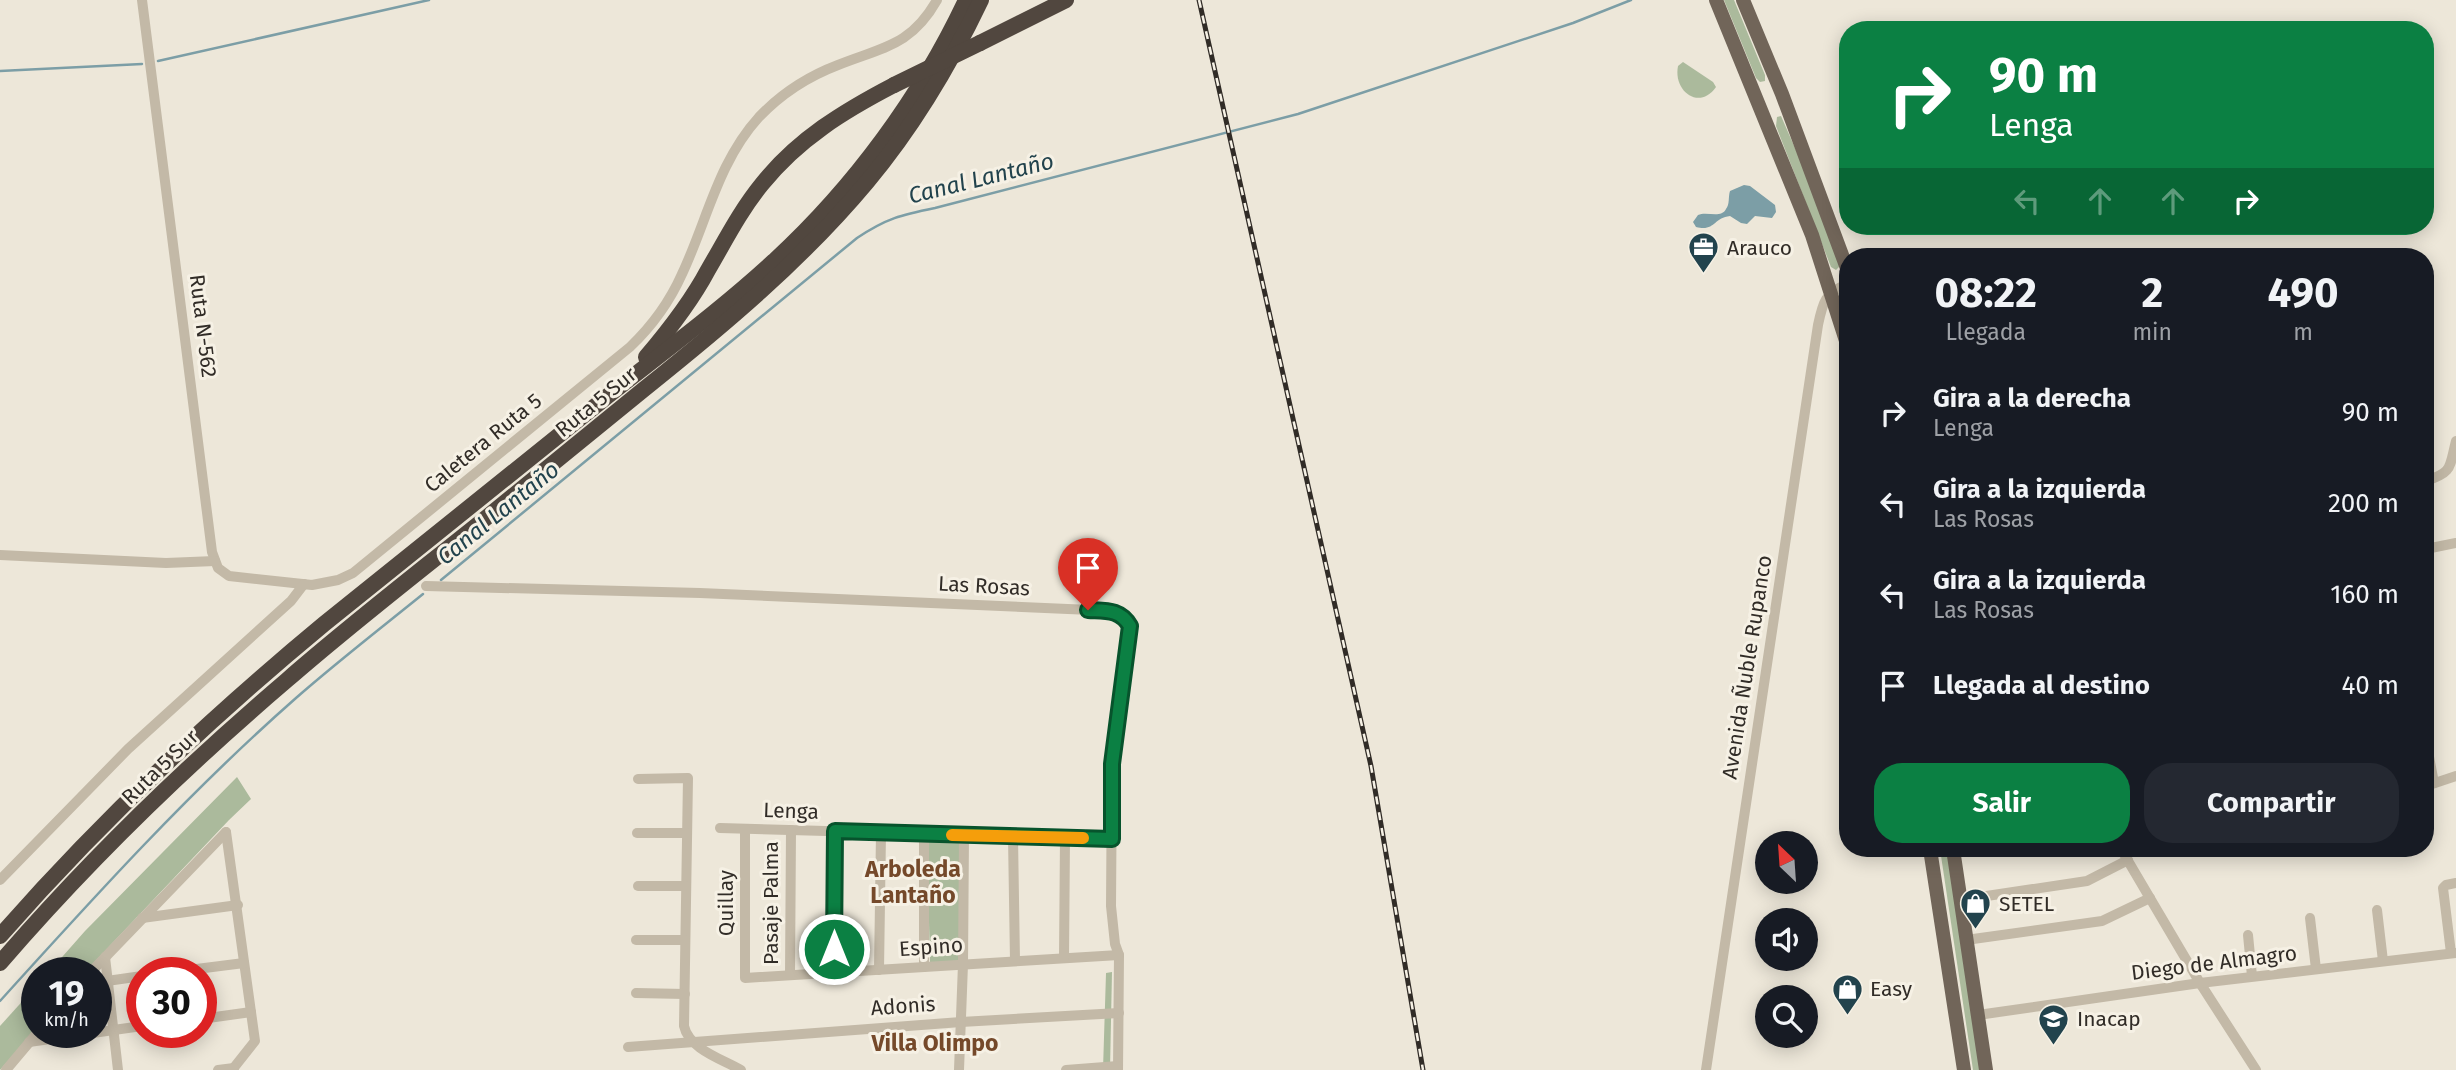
<!DOCTYPE html>
<html lang="es">
<meta charset="utf-8">
<style>
:root{--surface:#171b24;--page:#242831;--text:#f1f3f6;--muted:#9ea1a6;--accent:#0b8043}
body{margin:0;font-family:"Fira Sans",sans-serif;background:var(--page);color:var(--text);height:100vh;display:flex;flex-direction:column;font-size:26px;white-space:nowrap}
*{box-sizing:border-box;margin:0}
p{font-size:23px;color:var(--muted)}
.icon{flex:none;width:38px;height:38px;fill:none;stroke:currentColor;stroke-width:2;stroke-linecap:round;stroke-linejoin:round}
.map{position:relative;flex:1;overflow:hidden}
.drawer{position:absolute;left:1839px;top:248px;width:595px;height:609px;display:flex;flex-direction:column;background:var(--surface);border-radius:28px;box-shadow:0 4px 18px #0003}
.drawer>*{flex:none}
.top-card{position:absolute;left:1839px;top:21px;width:595px;height:214px;border-radius:28px;box-shadow:0 4px 18px #0003;background:#0b8043;color:#fff;overflow:hidden}
.needle{width:46px;rotate:335deg}
.tools{position:absolute;left:1755px;top:831px;display:grid;gap:14px}
.tools a{display:grid;place-items:center;width:63px;height:63px;border-radius:50%;background:var(--surface);box-shadow:0 4px 18px #0003;font-size:35px}
.speed{position:absolute;left:21px;top:957px;display:flex;gap:14px;font-size:35px;font-weight:700;text-align:center}
.speed>*{display:grid;place-content:center;width:91px;height:91px;border-radius:50%;background:var(--surface);box-shadow:0 4px 18px #0003;line-height:1}
.speed small{font-size:18px;font-weight:400}
.speed .limit{border:10px solid #d22;background:#fff;color:#111}
.pin{position:absolute;display:grid;place-items:center;width:60px;height:60px;color:#fff;margin:-72px -30px;border-radius:50% 50% 50% 0;rotate:-45deg;box-shadow:0 0 7px #0007}
.pin .icon{rotate:45deg}
.me{position:absolute;width:77px;margin:-38px;rotate:0deg;stroke-linejoin:round;filter:drop-shadow(0 0 5px #0008)}
.turn{display:flex;align-items:center;gap:24px;height:147px;padding:0 35px;font-size:32px}
.turn .icon{width:91px;height:91px;stroke-width:2.5}
.turn b{display:block;font-size:49px;line-height:60px}
.lanes{display:flex;align-items:center;height:66px;padding:0 35px;background:#0003;justify-content:center;gap:35px;direction:ltr}
.lanes .off{opacity:.35}
.eta{display:flex;justify-content:space-evenly;align-items:center;height:119px;text-align:center}
.eta b{font-size:42px;font-weight:700;line-height:49px}
.primary-button{display:flex;gap:14px;margin-top:auto;padding:14px 35px}
.primary-button a{flex:1;height:80px;border-radius:28px;background:var(--accent);color:#fff;font-size:28px;font-weight:700;line-height:80px;text-align:center}
.primary-button a+a{background:var(--page);color:var(--text)}
ul{padding:0;list-style:none}
li{display:flex;align-items:center;gap:21px;height:91px;padding:0 35px}
li div{flex:1}
li b{display:block;font-size:26px}
li em{font-style:normal}
.map>svg:first-child{display:block}
</style>
<div class="map">
<svg width="2456" height="1070" viewBox="0 0 2456 1070">
<rect width="100%" height="100%" fill="#ede7d9"/>
<g fill="#abba9c">
<path d="M1724,0H1734L1765,75V81L1760,82L1756,78Z"/>
<path d="M1683,62L1713,82L1716,87C1699,111 1673,91 1678,66Z"/>
<path d="M1781,116L1812,187L1840,266L1836,270L1831,267L1776,126L1777,117Z"/>
<path d="M237,777L251,799L229,820L84,973H48L85,931Z"/>
<path d="M927,842H960L961,961L930,963Z"/>
<path d="M1940,849H1948L1982,1070H1973Z"/>
<path d="M1112,972L1110,1070H1103L1106,973Z"/>
<path d="M37,985V1028L0,1070V1026Z"/>
</g>
<path fill="#7c9ea6" d="M1744,185L1750,186L1775,205L1776,212L1772,218L1755,216L1747,224L1741,223L1730,216C1713,218 1715,232 1696,227L1693,222L1698,215C1707,211 1721,219 1726,209C1730,204 1728,197 1730,191Z"/>
<g fill="none" stroke-linecap="round" stroke-linejoin="round">
<g stroke="#7c9ea6" stroke-width="2.5">
<path d="M158,61L429,0"/>
<path d="M0,71L142,64"/>
<path d="M441,580L857,238C887,218 901,215 935,208L1298,114L1573,23L1631,0"/>
<path d="M0,1001C95,896 190,791 296,698C337,662 381,628 423,594"/>
</g>
<g stroke="#c3b9a7" stroke-width="10">
<path d="M142,0L212,552L218,568L229,576L312,585L338,580L353,573L630,347C652,326 670,301 682,274C707,221 718,162 759,117C781,94 809,76 838,65C883,47 911,46 937,0"/>
<path d="M2426,481C2453,472 2449,468 2456,441"/>
<path d="M2426,549L2456,543"/>
<path d="M0,555L166,563L215,561"/>
<path d="M426,586L700,593L1114,611L1124,617L1130,626L1112,764L1111,906L1115,944L1119,955L1118,1070"/>
<path d="M2426,741L2434,783"/>
<path d="M638,779L688,778L684,1026C689,1049 722,1059 741,1070"/>
<path d="M2426,786L2456,776"/>
<path d="M720,828L1112,839"/>
<path d="M745,829V978L1119,955"/>
<path d="M226,832L255,1041L232,1070"/>
<path d="M637,833H687"/>
<path d="M924,834V967"/>
<path d="M1013,837L1015,961"/>
<path d="M2121,849L2200,983L2256,1070"/>
<path d="M0,880L128,749L291,601L304,584"/>
<path d="M638,886H686"/>
<path d="M1960,900L2087,881L2128,860"/>
<path d="M2377,910L2383,961"/>
<path d="M142,918L238,905"/>
<path d="M2310,918L2316,969"/>
<path d="M2248,935L2252,976"/>
<path d="M636,940H685"/>
<path d="M1966,940L2102,921L2150,898"/>
<path d="M2451,953L2443,888L2446,885L2456,883"/>
<path d="M105,957L118,1070"/>
<path d="M1064,958L1065,838"/>
<path d="M879,970L881,833"/>
<path d="M90,973L226,832"/>
<path d="M165,973L244,963"/>
<path d="M834,973L835,831"/>
<path d="M790,975L791,830"/>
<path d="M107,981L142,976"/>
<path d="M636,993L685,994"/>
<path d="M1978,1015L2200,983L2456,953"/>
<path d="M201,1019L251,1012"/>
<path d="M29,1042L142,1026"/>
<path d="M628,1047L961,1022L1119,1013"/>
<path d="M6,1070L38,1032"/>
<path d="M218,1070L234,1068"/>
<path d="M959,1070L963,964L964,835"/>
<path d="M1066,1070L1118,1066"/>
<path d="M1706,1070L1818,325C1823,301 1825,293 1848,284"/>
</g>
<g stroke="#716559" stroke-width="14">
<path d="M1716,0L1812,235L1848,347"/>
<path d="M1743,0L1782,94L1848,271"/>
<path d="M1930,849L1964,1070"/>
<path d="M1953,849L1986,1070"/>
</g>
<g stroke="#51473f" stroke-width="16">
<path d="M980,43L1066,0"/>
<path d="M646,357C669,330 691,302 708,270C725,241 740,211 762,184C798,139 844,111 894,85"/>
<path d="M0,936C99,823 208,720 324,624C417,549 511,474 604,399C662,353 722,309 776,259C854,187 921,96 966,0"/>
<path d="M0,963C88,861 185,767 287,680C350,625 416,574 481,522C535,478 589,434 643,390C723,326 801,261 867,182C913,127 950,65 981,0"/>
</g>
<defs>
<path id="rail" d="M1199,0L1371,766L1423,1070"/>
</defs>
<use href="#rail" stroke="#312c27" stroke-width="5"/>
<use href="#rail" stroke="#f6f1e5" stroke-width="2.5" stroke-dasharray="8" stroke-linecap="butt"/>
<path stroke="#51473f" stroke-width="16" d="M894,85L980,43"/>
</g>
<g fill="none" stroke-linecap="round" stroke-linejoin="round">
<defs>
<path id="route" d="M834,949L835,831L1112,839V764L1130,626C1120,609 1106,611 1088,610"/>
</defs>
<use href="#route" stroke="#07532c" stroke-width="18"/>
<use href="#route" stroke="#0b8043" stroke-width="12"/>
<path stroke="#f59e0b" stroke-width="12" d="M952,835L1083,838"/>
</g>
<defs>
<symbol id="office-pin" viewBox="-11 -11 22 30"><path d="M0 17L-7.5 6A9.5 9.5 0 1 1 7.5 6Z" fill="#22434d" stroke="#f6f1e5"/><path d="M-6-3h4V-5.5h4V-3h4V5H-6ZM-1-4.5V-3h2v-1.5ZM-6 0V1H6V0Z" fill="#fff"/></symbol>
<symbol id="shop-pin" viewBox="-11 -11 22 30"><path d="M0 17L-7.5 6A9.5 9.5 0 1 1 7.5 6Z" fill="#22434d" stroke="#f6f1e5"/><path d="M-5-2.5h2.3a2.7 3.5 0 0 1 5.4 0H5L5.5 6h-11ZM-1.5-2.5h3a1.5 2.3 0 0 0-3 0Z" fill="#fff"/></symbol>
<symbol id="university-pin" viewBox="-11 -11 22 30"><path d="M0 17L-7.5 6A9.5 9.5 0 1 1 7.5 6Z" fill="#22434d" stroke="#f6f1e5"/><path d="M0-5L7-2L0 1L-7-2ZM-4 1L0 2.5L4 1V4Q0 6-4 4Z" fill="#fff"/></symbol>
</defs>
<g fill-rule="evenodd">
<use href="#office-pin" x="1686" y="230" width="35" height="47"/>
<use href="#shop-pin" x="1958" y="886" width="35" height="47"/>
<use href="#shop-pin" x="1830" y="972" width="35" height="47"/>
<use href="#university-pin" x="2036" y="1002" width="35" height="47"/>
</g>
<g text-anchor="middle" dominant-baseline="central" stroke-width="6" stroke-linejoin="round" paint-order="stroke">
<g font-size="21" fill="#312c27" stroke="#f6f1e5" text-anchor="start">
<text x="1727" y="248">Arauco</text>
<text x="1999" y="904">SETEL</text>
<text x="1870" y="989">Easy</text>
<text x="2077" y="1019">Inacap</text>
</g>
<g font-size="21" fill="#312c27" stroke="#f6f1e5">
<text transform="translate(203 326) rotate(83)">Ruta N-562</text>
<text transform="translate(596 402) rotate(-39)">Ruta 5 Sur</text>
<text transform="translate(483 443) rotate(-39)">Caletera Ruta 5</text>
<text transform="translate(984 586) rotate(3)">Las Rosas</text>
<text transform="translate(1747 667) rotate(-81)">Avenida Ñuble Rupanco</text>
<text transform="translate(160 767) rotate(-44)">Ruta 5 Sur</text>
<text transform="translate(791 811) rotate(2)">Lenga</text>
<text transform="translate(726 903) rotate(-90)">Quillay</text>
<text transform="translate(771 903) rotate(-90)">Pasaje Palma</text>
<text transform="translate(931 947) rotate(-4)">Espino</text>
<text transform="translate(2214 963) rotate(-7)">Diego de Almagro</text>
<text transform="translate(903 1006) rotate(-4)">Adonis</text>
</g>
<g font-size="23" font-style="italic" fill="#22434d" stroke="#f6f1e5">
<text transform="translate(981 178) rotate(-14)">Canal Lantaño</text>
<text transform="translate(498 513) rotate(-39)">Canal Lantaño</text>
</g>
<g font-size="23" font-weight="bold" fill="#75492a" stroke="#f6f1e5">
<text x="913" y="869">Arboleda<tspan x="913" dy="26">Lantaño</tspan></text>
<text x="935" y="1043">Villa Olimpo</text>
</g>
</g>
</svg>
<div class="tools">
<a><svg class="needle" viewBox="-14 -14 28 28"><path d="M0-13l5 13h-10z" fill="#e53935"/><path d="M0 13l5-13h-10z" fill="#9ea1a6"/></svg></a>
<a><svg class="icon" aria-label="sound" viewBox="0 0 24 24"><path d="M4 9h4l5-4v14l-5-4H4zM17 9q2 3 0 6"/></svg></a>
<a><svg class="icon" aria-label="search" viewBox="0 0 24 24"><circle cx="10" cy="10" r="6"/><path d="M15 15l6 6"/></svg></a>
</div>
<div class="speed"><div>19<small>km/h</small></div><div class="limit">30</div></div>
<div class="pin" style="left:1088px;top:610px;background:#d93025"><svg class="icon" aria-label="arrive" viewBox="0 0 24 24"><path d="M6 21V4h12l-3 4 3 4H6"/></svg></div>
<svg class="me" style="left:834px;top:949px" viewBox="-20 -20 40 40"><circle r="17" fill="#0b8043" stroke="#fff" stroke-width="3"/><path d="M0-11L8 9 0 5-8 9z" fill="#fff"/></svg>
<div class="top-card">
<div class="turn"><svg class="icon" aria-label="right" viewBox="0 0 24 24"><path d="M7 20v-9h11M14 6l5 5-5 5"/></svg><div><b>90 m</b>Lenga</div></div>
<div class="lanes"><svg class="icon off" aria-label="left" viewBox="0 0 24 24"><path d="M17 20v-9H6M10 6l-5 5 5 5"/></svg><svg class="icon off" aria-label="ahead" viewBox="0 0 24 24"><path d="M12 20V5M6 11l6-6 6 6"/></svg><svg class="icon off" aria-label="ahead" viewBox="0 0 24 24"><path d="M12 20V5M6 11l6-6 6 6"/></svg><svg class="icon" aria-label="right" viewBox="0 0 24 24"><path d="M7 20v-9h11M14 6l5 5-5 5"/></svg></div>
</div>
<section class="drawer">
<div class="eta">
<div><b>08:22</b><p>Llegada</p></div>
<div><b>2</b><p>min</p></div>
<div><b>490</b><p>m</p></div>
</div>
<ul>
<li><svg class="icon" aria-label="right" viewBox="0 0 24 24"><path d="M7 20v-9h11M14 6l5 5-5 5"/></svg><div><b>Gira a la derecha</b><p>Lenga</p></div><em>90 m</em></li>
<li><svg class="icon" aria-label="left" viewBox="0 0 24 24"><path d="M17 20v-9H6M10 6l-5 5 5 5"/></svg><div><b>Gira a la izquierda</b><p>Las Rosas</p></div><em>200 m</em></li>
<li><svg class="icon" aria-label="left" viewBox="0 0 24 24"><path d="M17 20v-9H6M10 6l-5 5 5 5"/></svg><div><b>Gira a la izquierda</b><p>Las Rosas</p></div><em>160 m</em></li>
<li><svg class="icon" aria-label="arrive" viewBox="0 0 24 24"><path d="M6 21V4h12l-3 4 3 4H6"/></svg><div><b>Llegada al destino</b></div><em>40 m</em></li>
</ul>
<div class="primary-button"><a>Salir</a><a>Compartir</a></div>
</section>
</div>
